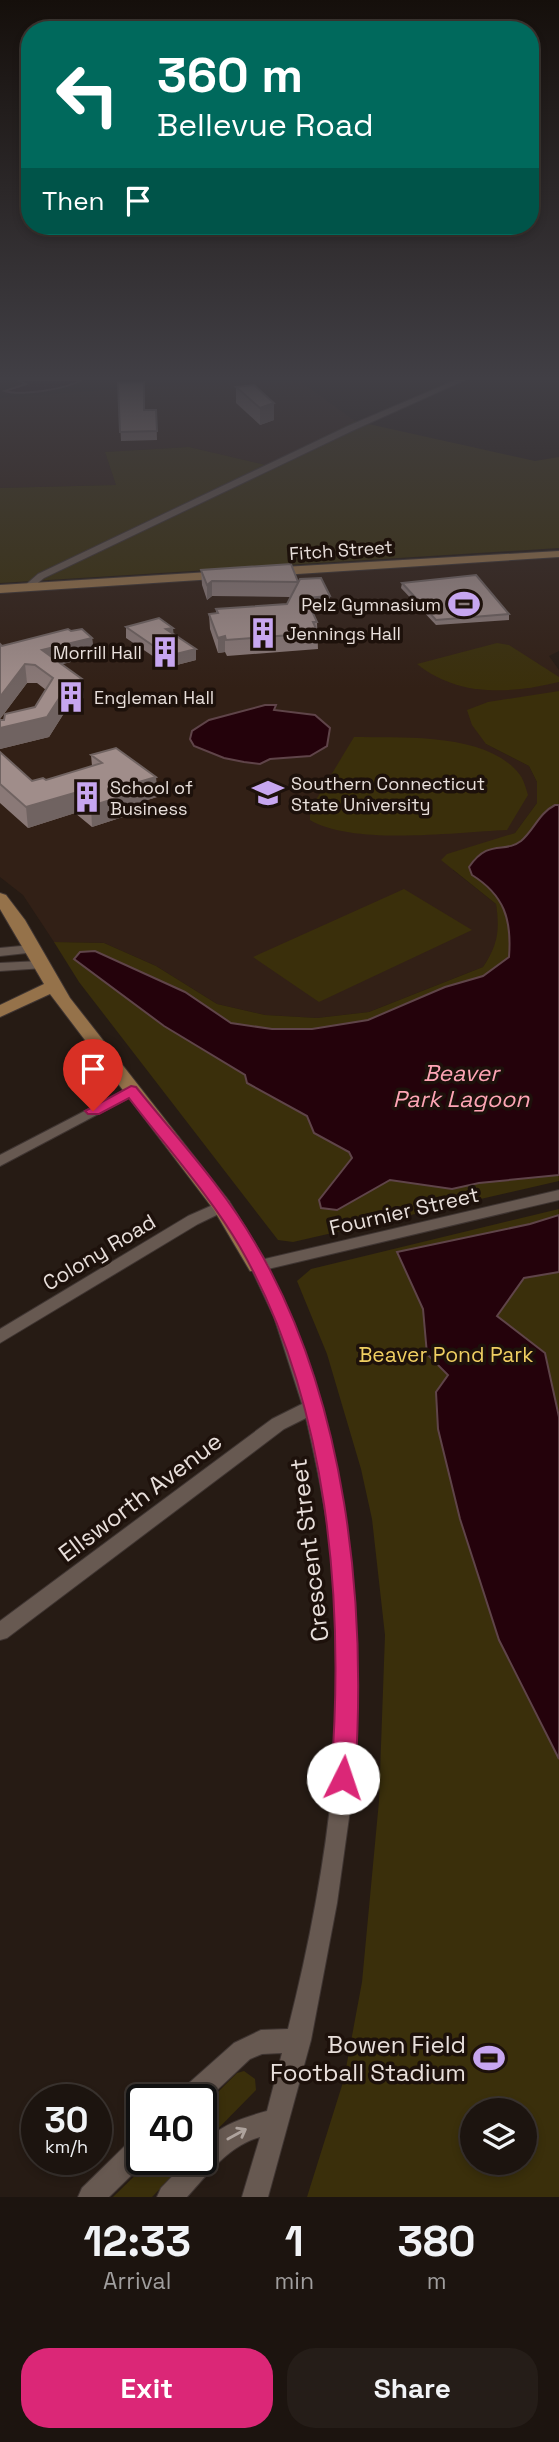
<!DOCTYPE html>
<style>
:root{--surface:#1c140f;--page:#251d18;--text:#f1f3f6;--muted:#a09e9e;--line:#3a332f;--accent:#db2777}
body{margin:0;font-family:"Space Grotesk",sans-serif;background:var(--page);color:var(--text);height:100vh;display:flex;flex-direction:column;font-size:26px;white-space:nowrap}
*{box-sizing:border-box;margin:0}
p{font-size:23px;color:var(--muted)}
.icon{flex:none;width:38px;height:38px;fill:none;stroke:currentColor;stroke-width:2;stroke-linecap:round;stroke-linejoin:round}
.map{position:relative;height:2197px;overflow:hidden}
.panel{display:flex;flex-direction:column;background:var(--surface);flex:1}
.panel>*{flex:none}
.hud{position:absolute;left:21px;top:21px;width:518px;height:214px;border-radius:28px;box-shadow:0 4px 10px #0003,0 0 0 2px var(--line);background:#00695c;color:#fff;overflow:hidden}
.controls{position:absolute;left:460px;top:2098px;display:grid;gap:14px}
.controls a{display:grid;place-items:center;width:77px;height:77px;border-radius:50%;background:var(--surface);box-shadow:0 4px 10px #0003,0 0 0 2px var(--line);font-size:35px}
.speed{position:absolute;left:21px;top:2084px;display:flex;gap:14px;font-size:35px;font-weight:700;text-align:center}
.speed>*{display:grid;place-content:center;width:91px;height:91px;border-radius:50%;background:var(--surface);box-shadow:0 4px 10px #0003,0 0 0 2px var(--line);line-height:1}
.speed small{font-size:18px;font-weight:400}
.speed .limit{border:4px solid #111;border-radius:10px;background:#fff;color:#111}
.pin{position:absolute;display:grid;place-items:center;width:60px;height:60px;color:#fff;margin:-72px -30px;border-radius:50% 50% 50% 0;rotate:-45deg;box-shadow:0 0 7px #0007}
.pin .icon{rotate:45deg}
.me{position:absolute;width:77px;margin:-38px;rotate:4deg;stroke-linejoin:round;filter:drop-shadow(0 0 5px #0008)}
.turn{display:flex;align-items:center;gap:24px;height:147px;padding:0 21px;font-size:32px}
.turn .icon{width:91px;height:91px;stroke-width:2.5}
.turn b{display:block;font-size:49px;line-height:60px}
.then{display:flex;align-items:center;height:66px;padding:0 21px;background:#0003;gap:14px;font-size:26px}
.eta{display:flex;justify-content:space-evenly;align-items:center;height:119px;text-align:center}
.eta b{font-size:42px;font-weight:700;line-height:49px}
.button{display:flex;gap:14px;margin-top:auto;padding:14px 21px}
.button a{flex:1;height:80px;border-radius:28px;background:var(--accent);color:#fff;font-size:28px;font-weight:700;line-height:80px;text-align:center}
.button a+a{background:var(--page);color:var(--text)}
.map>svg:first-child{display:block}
</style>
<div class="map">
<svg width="559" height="2197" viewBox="0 0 559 2197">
<rect width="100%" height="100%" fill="#261b14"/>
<g fill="#322016">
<path d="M281,381L301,382L355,421L266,465L189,447L105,452L116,485L0,488V398L172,385Z"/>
<path d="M559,554V651L549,656L559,670V691L486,744L529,766L537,782V803L515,833L494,841L453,870L496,904L500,929L494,950L483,967L369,1012L317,1018L265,1015L217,1004L156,966L104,943L54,942L23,895L0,877V589Z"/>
</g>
<g fill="#3a2f0b" fill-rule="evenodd">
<path d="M355,421L535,461L559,457V548L0,583V488L116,485L105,452L189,447L266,465Z"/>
<path d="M497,643L509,645L559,677V682C510,694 458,697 417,664Z"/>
<path d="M559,691V1181L293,1242L278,1240L79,982L54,942L104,943L156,966L217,1004L265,1015L317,1018L369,1012L483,967C498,945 500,930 496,904L441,860L447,854L515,833L537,803V782L529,766L486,744L472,725L467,710L488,702Z"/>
<path d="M354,737C401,738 488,732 520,775C524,780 526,789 528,795L507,830C456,832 354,846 310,820V810Z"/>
<path d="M404,889L472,930L319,1002L253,957Z"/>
<path d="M559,1209V2197H307L344,2079L362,1982L379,1801L385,1635L372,1519L361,1469L327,1354L297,1281L311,1269ZM472,2110H525V2163H472Z"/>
<path d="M244,2071L255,2079L256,2090L201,2146V2109L237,2073Z"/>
<path d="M151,2160H188L152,2197H113Z"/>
</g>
<g fill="#24020b" stroke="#5f4449" stroke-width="2">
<path d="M18,380H81C67,389 20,396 5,391L26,384Z"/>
<path d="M265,705H276L274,710L315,715L330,728L327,746L310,756L270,759L260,764L244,762L224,758L194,746L190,739L192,731L209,720Z"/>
<path d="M555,805H559V1175L479,1183L452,1189L390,1180L337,1210L321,1208L319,1200L352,1158L349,1152L314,1133L307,1116L247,1083L245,1075L164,1026L74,959L80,952L95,951L185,992L231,1023L272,1029H312L368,1020L445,987L483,976L509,957C512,919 504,895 472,875L469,867C489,838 504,854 521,841C534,830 539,813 555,805Z"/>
<path d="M559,1215V1272L524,1278L497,1316L545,1353L559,1417V1759L499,1640L460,1519L438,1429L436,1392L448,1375L427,1354L423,1309L397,1252L530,1224Z"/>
</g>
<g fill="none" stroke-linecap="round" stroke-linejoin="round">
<defs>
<g id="minor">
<path d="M456,380H465L354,430L44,578L29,590L22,588L38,574L348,426Z"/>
<path d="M32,945L38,949L36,952L0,956V948Z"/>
<path d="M40,961L46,965L44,968L0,971V963Z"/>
<path d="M131,1087L136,1088L138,1091L136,1094L0,1166V1155Z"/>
<path d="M559,1190V1200L268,1269L290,1317L309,1369L321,1407L343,1503L355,1602L357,1703L351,1803L337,1903L311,2040L268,2197H242L260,2137C228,2146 209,2173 187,2197H157L161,2188L188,2160H201V2145C220,2125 242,2118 267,2111L282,2053L262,2054L250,2059L201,2105V2100H177L180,2091L234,2043L261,2030L288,2029C323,1891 346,1744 336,1601C332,1539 320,1479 306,1418L284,1429L7,1638L0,1640V1621L272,1419L302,1404L274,1317L250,1266L252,1262Z"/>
<path d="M222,1201L230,1206L227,1210L198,1224L0,1343V1329L188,1216Z"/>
<path d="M142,2135V2160H147L109,2197H78L82,2188L133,2138Z"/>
</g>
<g id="major">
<path d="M559,551V557L266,576L260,572L266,568Z"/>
<path d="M226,571L232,575L230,578L0,593V585Z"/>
<path d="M0,893L6,895L25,920L70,998L229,1201L269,1266L266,1271H250L214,1210L50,994L0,1017V1005L44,984L0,909Z"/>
</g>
</defs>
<use href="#minor" stroke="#3f3532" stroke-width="2"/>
<use href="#major" stroke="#3f3532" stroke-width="2"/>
<use href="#minor" fill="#675951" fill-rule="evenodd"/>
<use href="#major" fill="#95724a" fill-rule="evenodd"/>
</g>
<g fill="#8a7977">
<path d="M118,383L145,410H156L157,440L121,441Z"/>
<path d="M236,387L274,403V420L260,425L236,403Z"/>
<path d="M201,570L298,582V584L329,612L313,613L317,622L318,649L227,656L225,652L218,653L210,629L209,614L216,613V609L287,604L290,597L212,596L207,600L202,585Z"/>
<path d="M402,583L509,614V620L436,625L401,588Z"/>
<path d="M126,627L173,628V634L196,649V660L169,667L126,638Z"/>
<path d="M92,638L94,656L62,664L82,679L84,698L71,702L49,737L0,749V720H4L35,707L46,690L37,683H27L0,719L2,646Z"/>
<path d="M0,752L32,781L46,780L92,766L91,755L156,777L157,797L131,805L132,814L92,827L75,813L28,828L0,803Z"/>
</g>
<g fill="#706361">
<path d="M274,403V420L260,425V408Z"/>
<path d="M212,581V596L207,600V585Z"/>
<path d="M330,596L329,612L306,614V598Z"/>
<path d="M173,628L174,638L166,629Z"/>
<path d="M225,636V652L218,653V638Z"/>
<path d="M92,638L94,656L44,669L42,650Z"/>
<path d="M196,649V660L169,667L168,656Z"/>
<path d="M25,664L27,683L0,719V697Z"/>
<path d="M82,679L84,698L71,702L49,737L0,749V728L47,717L69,683Z"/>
<path d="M156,777L157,797L131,805L132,814L92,827L91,806L122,787Z"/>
<path d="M74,793L75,813L28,828L26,807Z"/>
</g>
<g fill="#a08d8a" stroke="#706361" stroke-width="2">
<path d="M144,382V410H156L157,431L120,432L118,383Z"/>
<path d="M254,385L274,403L260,408L236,387Z"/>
<path d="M291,564L298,582L212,581L207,585L201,570Z"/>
<path d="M476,575L509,614L436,620L402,583Z"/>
<path d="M321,578L330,596L306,598L317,622H313L318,633L226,640L225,636L218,638L209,614L218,613L216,609L287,604L300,579Z"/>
<path d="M159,618L173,628L166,629L196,649L168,656L126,627Z"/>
<path d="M68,629L71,631L82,629L92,638L42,650L82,679L69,683L47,717L0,728V720H4L5,714L35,707L53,678L35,665L25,664L0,697V644L2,646Z"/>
<path d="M116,748L156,777L122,787L130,794L91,806L74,793L26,807L0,784V752L32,781L43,778L46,780L102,763L91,755Z"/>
</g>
<defs><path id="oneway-shaft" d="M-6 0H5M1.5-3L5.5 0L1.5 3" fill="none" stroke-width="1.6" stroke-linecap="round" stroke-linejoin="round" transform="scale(1.75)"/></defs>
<use stroke="#aea39d" href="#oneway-shaft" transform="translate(237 2134) rotate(-29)"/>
<linearGradient id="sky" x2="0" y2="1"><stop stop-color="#150f0b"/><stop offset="0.55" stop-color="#413f45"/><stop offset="1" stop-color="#413f45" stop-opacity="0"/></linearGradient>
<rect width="559" height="688" fill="url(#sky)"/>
<path fill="#db2777" stroke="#8e194d" stroke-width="2" d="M131,1086L136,1087C177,1138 223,1187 255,1243C347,1399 367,1601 355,1778L351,1786L343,1789L334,1786L331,1778C345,1603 329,1402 240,1247C209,1194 166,1147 129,1098L99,1114H88L85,1111Z"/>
<defs>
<symbol id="stadium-bare" viewBox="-9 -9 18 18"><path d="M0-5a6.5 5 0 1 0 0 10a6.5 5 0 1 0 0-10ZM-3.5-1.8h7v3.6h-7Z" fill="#c7a6f0" stroke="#1d110b" stroke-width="2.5" paint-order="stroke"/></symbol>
<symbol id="building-bare" viewBox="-9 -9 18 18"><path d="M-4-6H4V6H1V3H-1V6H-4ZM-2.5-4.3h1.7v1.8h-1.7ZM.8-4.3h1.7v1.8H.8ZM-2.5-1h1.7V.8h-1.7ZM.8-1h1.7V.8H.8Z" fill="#c7a6f0" stroke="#1d110b" stroke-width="2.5" paint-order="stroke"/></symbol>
<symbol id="university-bare" viewBox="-9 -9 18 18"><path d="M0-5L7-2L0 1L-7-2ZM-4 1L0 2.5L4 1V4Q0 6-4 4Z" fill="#c7a6f0" stroke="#1d110b" stroke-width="2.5" paint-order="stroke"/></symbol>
</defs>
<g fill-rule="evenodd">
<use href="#stadium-bare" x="442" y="582" width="44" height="44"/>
<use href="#building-bare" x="241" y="611" width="44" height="44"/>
<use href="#building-bare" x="143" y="630" width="44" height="44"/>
<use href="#building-bare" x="49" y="675" width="44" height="44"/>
<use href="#university-bare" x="246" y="771" width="44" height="44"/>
<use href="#building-bare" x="65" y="775" width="44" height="44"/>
<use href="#stadium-bare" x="467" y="2036" width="44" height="44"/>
</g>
<g text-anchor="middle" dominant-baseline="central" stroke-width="7" stroke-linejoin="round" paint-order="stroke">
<g font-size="18" fill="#e8dfdb" stroke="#1d110b">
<text transform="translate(341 550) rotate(-4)">Fitch Street</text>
</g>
<g font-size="18" fill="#e8dfdb" stroke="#1d110b" text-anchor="start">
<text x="441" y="604" text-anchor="end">Pelz Gymnasium</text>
<text x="286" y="633">Jennings Hall</text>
<text x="142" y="652" text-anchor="end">Morrill Hall</text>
<text x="94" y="697">Engleman Hall</text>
<text x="291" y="783">Southern Connecticut<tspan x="291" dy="21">State University</tspan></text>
<text x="110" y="787">School of<tspan x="110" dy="21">Business</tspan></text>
</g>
<g font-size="21" fill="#e8dfdb" stroke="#1d110b">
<text transform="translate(404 1211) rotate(-13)">Fournier Street</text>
<text transform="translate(99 1252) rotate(-31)">Colony Road</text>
</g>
<g font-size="21" fill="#f0cf62" stroke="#1d110b">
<text x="446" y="1354">Beaver Pond Park</text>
</g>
<g font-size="23" font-style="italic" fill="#fea5b5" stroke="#1d110b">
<text x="461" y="1073">Beaver<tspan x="461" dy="26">Park Lagoon</tspan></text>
</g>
<g font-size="24" fill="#e8dfdb" stroke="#1d110b">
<text transform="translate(140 1497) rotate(-37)">Ellsworth Avenue</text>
<text transform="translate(309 1550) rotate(-97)">Crescent Street</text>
</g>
<g font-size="24" fill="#e8dfdb" stroke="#1d110b" text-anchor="end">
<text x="466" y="2044">Bowen Field<tspan x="466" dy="28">Football Stadium</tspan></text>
</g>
</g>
</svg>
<div class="controls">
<a><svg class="icon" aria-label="layers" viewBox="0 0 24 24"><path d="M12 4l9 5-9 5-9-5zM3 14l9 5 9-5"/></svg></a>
</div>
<div class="speed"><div>30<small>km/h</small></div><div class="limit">40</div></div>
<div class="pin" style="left:93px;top:1111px;background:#d93025"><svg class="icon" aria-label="arrive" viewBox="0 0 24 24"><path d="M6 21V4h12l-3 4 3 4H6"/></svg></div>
<svg class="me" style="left:343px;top:1778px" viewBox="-20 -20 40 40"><circle r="19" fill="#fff"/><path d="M0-13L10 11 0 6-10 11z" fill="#db2777"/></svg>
<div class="hud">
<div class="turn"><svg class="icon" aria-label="left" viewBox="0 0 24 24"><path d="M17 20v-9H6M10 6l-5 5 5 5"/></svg><div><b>360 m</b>Bellevue Road</div></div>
<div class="then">Then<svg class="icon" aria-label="arrive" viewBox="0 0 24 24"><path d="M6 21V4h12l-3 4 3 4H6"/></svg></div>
</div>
</div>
<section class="panel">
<div class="eta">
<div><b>12:33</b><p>Arrival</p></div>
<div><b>1</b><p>min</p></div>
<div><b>380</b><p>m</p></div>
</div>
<div class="button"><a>Exit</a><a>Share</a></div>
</section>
